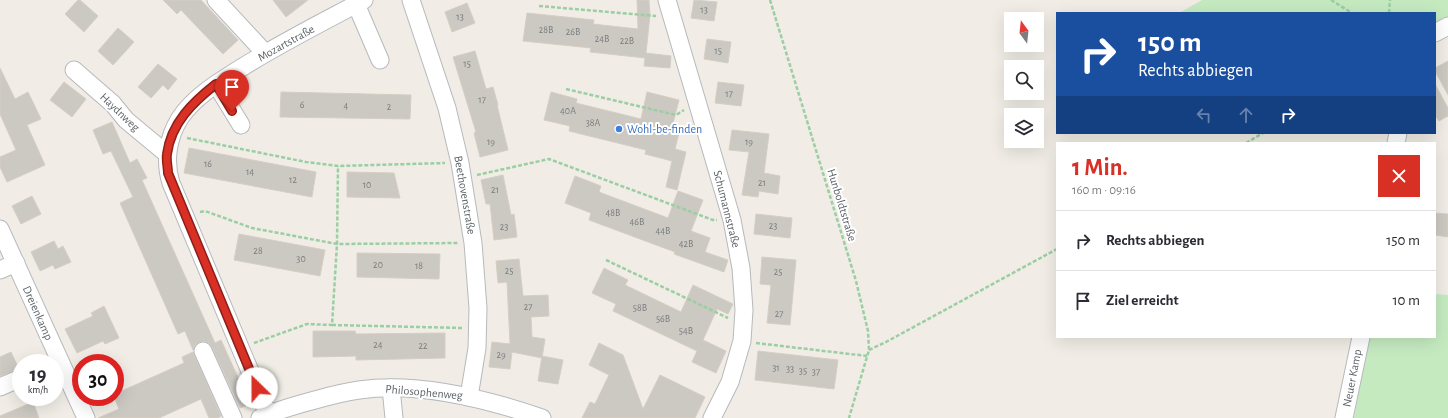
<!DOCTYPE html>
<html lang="de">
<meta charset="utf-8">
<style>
:root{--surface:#fff;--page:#f2f2f3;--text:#2b2b33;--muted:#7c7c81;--line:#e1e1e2;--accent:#d93025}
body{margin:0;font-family:"Alegreya Sans",sans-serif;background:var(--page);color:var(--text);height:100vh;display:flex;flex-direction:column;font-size:15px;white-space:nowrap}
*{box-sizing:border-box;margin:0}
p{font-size:13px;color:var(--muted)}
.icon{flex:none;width:22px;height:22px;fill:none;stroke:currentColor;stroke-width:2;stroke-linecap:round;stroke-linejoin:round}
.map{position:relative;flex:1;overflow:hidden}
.side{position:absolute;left:1056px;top:142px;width:380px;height:196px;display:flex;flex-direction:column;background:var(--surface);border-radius:0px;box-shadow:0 4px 16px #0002}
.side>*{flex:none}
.hud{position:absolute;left:1056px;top:12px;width:380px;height:122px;border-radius:0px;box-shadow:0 4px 16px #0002;background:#1a4fa0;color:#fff;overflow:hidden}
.needle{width:26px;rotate:345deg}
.controls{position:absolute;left:1004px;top:12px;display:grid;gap:8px}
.controls a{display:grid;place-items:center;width:40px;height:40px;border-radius:0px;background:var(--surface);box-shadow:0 4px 16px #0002;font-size:20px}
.speed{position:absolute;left:12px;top:354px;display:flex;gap:8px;font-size:20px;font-weight:700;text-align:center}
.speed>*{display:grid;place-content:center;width:52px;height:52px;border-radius:50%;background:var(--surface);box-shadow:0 4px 16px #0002;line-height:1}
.speed small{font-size:10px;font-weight:400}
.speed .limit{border:6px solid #d22;background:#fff;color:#111}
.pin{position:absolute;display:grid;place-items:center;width:34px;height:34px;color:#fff;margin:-41px -17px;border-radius:50% 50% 50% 0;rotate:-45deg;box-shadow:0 0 4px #0007}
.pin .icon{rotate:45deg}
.me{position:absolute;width:44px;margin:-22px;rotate:337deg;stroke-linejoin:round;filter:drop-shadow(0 0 3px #0008)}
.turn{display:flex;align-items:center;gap:14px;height:84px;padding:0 16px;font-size:18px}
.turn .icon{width:52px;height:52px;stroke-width:2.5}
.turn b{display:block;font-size:28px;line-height:34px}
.lanes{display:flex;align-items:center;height:38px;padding:0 16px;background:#0003;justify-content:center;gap:20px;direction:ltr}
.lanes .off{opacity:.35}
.round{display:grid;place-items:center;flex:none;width:42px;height:42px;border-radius:0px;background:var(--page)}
.overview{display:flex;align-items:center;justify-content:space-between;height:68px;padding:0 16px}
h1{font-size:24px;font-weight:700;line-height:30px;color:var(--accent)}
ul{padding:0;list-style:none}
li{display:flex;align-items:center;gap:12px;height:60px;padding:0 16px;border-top:1px solid var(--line)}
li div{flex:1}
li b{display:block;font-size:15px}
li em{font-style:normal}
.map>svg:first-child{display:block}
</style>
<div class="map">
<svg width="1448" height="418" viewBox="0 0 1448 418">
<rect width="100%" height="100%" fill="#f1ede6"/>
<g fill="#c5eac0">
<path d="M1202,0H1448V21L1435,28V13H1179Z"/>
<path d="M1435,294L1448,295V418H1354L1369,337H1435Z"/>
</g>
<g fill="#ccc8c2" stroke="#d6cec3">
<path d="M78,0H80L98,16L84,32L65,14Z"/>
<path d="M163,0H201L238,40L223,54L181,10L177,14Z"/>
<path d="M273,0H308L286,17Z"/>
<path d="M637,0H649L650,15L646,53L671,56L670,68L644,66L645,58L590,52L591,48L523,41L527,13L594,20L593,24L638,29Z"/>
<path d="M694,0L717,2L714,21L691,18Z"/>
<path d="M467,3L475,23L452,32L445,12Z"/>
<path d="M118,28L134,42L113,65L98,51Z"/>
<path d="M707,39L731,42L728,63L704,59Z"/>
<path d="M475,51L486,89L493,87L498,105H497L508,150L480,157L474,133L476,132L453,57Z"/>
<path d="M1448,61V95L1435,71V68Z"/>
<path d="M158,64L177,79L168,90L163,85L151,98L138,87Z"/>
<path d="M0,68L15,99L28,92L41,119L27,125L45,165L7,182L0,167V157L16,150L0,114Z"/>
<path d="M64,82L86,99L72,117L50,100Z"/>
<path d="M718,82L744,85L741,106L715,103Z"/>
<path d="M1435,84L1448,108V116L1439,121L1435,115Z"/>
<path d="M281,92L411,95L410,119L280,117Z"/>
<path d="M551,92L577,99L576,103L641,119L647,92L679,100L671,131L679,133L675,149L686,152L677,190L666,187L672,161L645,154L646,150L569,131L570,126L544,120Z"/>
<path d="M112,122L130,163L137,159L147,178L142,180L215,343L221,340L250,404L240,408L212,347L209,343L204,341L199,342L195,345L193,350L185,331L178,334L120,203L133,197L111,151L103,154L93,130Z"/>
<path d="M732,130L769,134L764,173L780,176L778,194L759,191L758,197L742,195L749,152L729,150Z"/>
<path d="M189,148L316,172L312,197L184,173Z"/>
<path d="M347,172L394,173L400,198L347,197Z"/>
<path d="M503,175L511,215L514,214L517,237L494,240L490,204H486L481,180Z"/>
<path d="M575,176L601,186L599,192L668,218L678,191L703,200L691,231L710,238L705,252L728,260L724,272L674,254L675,252L589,220L591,213L565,203Z"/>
<path d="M32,196L41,214L21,224L12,206Z"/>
<path d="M1435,213L1448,214V237L1435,235Z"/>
<path d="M756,214L792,218L790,238L754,234Z"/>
<path d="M239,234L325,250L320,276L234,260Z"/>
<path d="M54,241L58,249L63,246L71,262L55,269L53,265L40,271L31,252Z"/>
<path d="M357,253L440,254L439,279L357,277Z"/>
<path d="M762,257L796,260L790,325L767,323L771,285L760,284Z"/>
<path d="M519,259L523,296L548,295L549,316L531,317L532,337L545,339L542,358L512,352L510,369L489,367L492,342L510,344L507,282L498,283L496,261Z"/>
<path d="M604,268L628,280L625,285L681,312L693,285L733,304L728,314L717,309L703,340L726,351L716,373L692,362L697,351L613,311L616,304L592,293Z"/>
<path d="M104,306L119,338L105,344L103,341L77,353L65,329L93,316L91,313Z"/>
<path d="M313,331H355L356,334L445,333V358L356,360V356L313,357Z"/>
<path d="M599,343L623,355L643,409L660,375L705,397L695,418H582L590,402L595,404L609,375L589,365Z"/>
<path d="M758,351L838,360L834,389L755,380Z"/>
<path d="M11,352L19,369L0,376V357Z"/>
<path d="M193,352L221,416L218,418H209L201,399L159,418H98L119,409L114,397L115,394L184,363L182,357Z"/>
<path d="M542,356L563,360L558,384L538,381Z"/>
<path d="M33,402L39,418H0V416Z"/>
</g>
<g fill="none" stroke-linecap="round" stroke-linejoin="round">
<defs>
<g id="minor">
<path d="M216,0L265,53"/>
<path d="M411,0L447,108L460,163L473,243L478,308L477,348L469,397"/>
<path d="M667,0L732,220L741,268L744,310L742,341L730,382L712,418"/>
<path d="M356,4L380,60"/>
<path d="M1435,33L1448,26"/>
<path d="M74,70L113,104L126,120L167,154"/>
<path d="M216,84L241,125"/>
<path d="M1396,143L1398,133"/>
<path d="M0,229L86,418"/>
<path d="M0,270L16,263"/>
<path d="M203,351L233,418"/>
<path d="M0,387L21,378"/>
<path d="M391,388L394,418"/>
<path d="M268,414L171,183C164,161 168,137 180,118C195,96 219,82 241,68C281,43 323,22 364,0"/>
<path d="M260,418C278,410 296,405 315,400C329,396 345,392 359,390C418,381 487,399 542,418"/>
<path d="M1344,418L1361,337"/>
</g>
</defs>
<use href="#minor" stroke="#b6b9bd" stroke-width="19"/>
<g stroke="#9acea3" stroke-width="2.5" stroke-dasharray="4 2" stroke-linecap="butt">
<path d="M770,0L856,281L868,331L869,350L849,418"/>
<path d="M1331,0L1352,13"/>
<path d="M539,6L656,16"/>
<path d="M1389,13L1390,0"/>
<path d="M566,89L676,115L684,110"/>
<path d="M187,138L306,162L338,166L445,163"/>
<path d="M1246,143L1263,133"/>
<path d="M477,175L549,159L713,220H717"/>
<path d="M200,212L205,211L252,228L337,244L459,243"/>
<path d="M606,260L728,318"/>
<path d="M332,325L463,328"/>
<path d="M254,343L307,324L332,325L337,244L338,166"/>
<path d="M756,343L867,356"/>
<path d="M869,350L886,342L1057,249"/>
</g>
<use href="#minor" stroke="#fff" stroke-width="17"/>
</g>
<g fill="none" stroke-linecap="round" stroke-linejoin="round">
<defs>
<path id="route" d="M232,111L216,84C193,102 171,123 167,154C166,160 168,167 168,173L257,388"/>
</defs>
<use href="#route" stroke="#8d1f18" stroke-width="10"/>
<use href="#route" stroke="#d93025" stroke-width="7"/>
</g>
<circle fill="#3f7fe0" stroke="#fff" stroke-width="1.5" cx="619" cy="129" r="4"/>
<g text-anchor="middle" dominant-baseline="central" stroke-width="4" stroke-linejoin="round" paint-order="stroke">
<g font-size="10" fill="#797c7e">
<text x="704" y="10">13</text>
<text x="460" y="17">13</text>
<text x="546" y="30">28B</text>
<text x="573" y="32">26B</text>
<text x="602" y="39">24B</text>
<text x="627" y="41">22B</text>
<text x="718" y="51">15</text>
<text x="467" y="64">15</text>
<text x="729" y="94">17</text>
<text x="482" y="100">17</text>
<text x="302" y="105">6</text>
<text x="346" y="106">4</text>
<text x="389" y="107">2</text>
<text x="568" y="111">40A</text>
<text x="593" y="123">38A</text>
<text x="491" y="142">19</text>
<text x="749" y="142">19</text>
<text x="208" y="164">16</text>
<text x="250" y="172">14</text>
<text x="293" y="180">12</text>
<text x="762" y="183">21</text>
<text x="367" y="185">10</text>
<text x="495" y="190">21</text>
<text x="613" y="213">48B</text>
<text x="637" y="222">46B</text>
<text x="773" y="226">23</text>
<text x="504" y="227">23</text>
<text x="663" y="231">44B</text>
<text x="686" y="244">42B</text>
<text x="258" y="251">28</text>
<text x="301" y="259">30</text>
<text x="378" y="265">20</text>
<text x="419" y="266">18</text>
<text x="509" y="271">25</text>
<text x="778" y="272">25</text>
<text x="528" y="307">27</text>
<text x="640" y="308">58B</text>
<text x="779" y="314">27</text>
<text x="663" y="319">56B</text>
<text x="686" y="331">54B</text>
<text x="378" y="345">24</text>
<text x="423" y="346">22</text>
<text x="501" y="355">29</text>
<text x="776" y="368">31</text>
<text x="790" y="369">33</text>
<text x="803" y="371">35</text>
<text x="816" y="372">37</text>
</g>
<g font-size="12" fill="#5d6367" stroke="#fff">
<text transform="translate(286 43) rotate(-29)">Mozartstraße</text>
<text transform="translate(120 112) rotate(44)">Haydnweg</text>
<text transform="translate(465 195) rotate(80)">Beethovenstraße</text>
<text transform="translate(842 205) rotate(73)">Hunboldtstraße</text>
<text transform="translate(727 209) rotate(76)">Schumannstraße</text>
<text transform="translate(38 313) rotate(66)">Dreienkamp</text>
<text transform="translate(1352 378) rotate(-79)">Neuer Kamp</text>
<text transform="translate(424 392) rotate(5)">Philosophenweg</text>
</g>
<g font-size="12" fill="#366cbe" stroke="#fff" text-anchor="start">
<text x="627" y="129">Wohl-be-finden</text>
</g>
</g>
</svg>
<div class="controls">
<a><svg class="needle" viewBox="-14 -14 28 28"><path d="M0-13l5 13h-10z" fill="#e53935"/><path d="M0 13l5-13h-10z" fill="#7c7c81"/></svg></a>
<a><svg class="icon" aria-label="search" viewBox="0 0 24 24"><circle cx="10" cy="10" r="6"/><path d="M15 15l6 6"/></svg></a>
<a><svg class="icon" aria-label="layers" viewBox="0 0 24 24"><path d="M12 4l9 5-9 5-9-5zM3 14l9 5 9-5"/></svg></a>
</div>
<div class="speed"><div>19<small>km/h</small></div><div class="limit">30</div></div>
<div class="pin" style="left:232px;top:111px;background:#d93025"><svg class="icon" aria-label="arrive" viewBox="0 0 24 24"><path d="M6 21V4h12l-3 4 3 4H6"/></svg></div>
<svg class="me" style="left:257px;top:388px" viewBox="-20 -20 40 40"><circle r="19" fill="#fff"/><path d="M0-13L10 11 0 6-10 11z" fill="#d93025"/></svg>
<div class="hud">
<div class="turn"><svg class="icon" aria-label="right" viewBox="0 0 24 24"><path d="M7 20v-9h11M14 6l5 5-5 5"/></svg><div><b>150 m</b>Rechts abbiegen</div></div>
<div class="lanes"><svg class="icon off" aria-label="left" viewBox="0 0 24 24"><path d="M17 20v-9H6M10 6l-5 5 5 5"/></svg><svg class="icon off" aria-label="ahead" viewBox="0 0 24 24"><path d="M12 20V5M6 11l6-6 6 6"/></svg><svg class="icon" aria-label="right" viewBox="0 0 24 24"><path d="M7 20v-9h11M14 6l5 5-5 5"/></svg></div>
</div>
<section class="side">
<div class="overview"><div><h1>1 Min.</h1><p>160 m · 09:16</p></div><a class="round" style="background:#d93025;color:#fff"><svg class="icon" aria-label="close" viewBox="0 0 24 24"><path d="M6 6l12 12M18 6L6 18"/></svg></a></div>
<ul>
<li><svg class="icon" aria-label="right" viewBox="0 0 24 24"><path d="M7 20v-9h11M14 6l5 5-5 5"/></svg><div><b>Rechts abbiegen</b></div><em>150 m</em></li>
<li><svg class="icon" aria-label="arrive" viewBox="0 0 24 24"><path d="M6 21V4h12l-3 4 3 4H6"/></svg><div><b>Ziel erreicht</b></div><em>10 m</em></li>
</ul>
</section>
</div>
